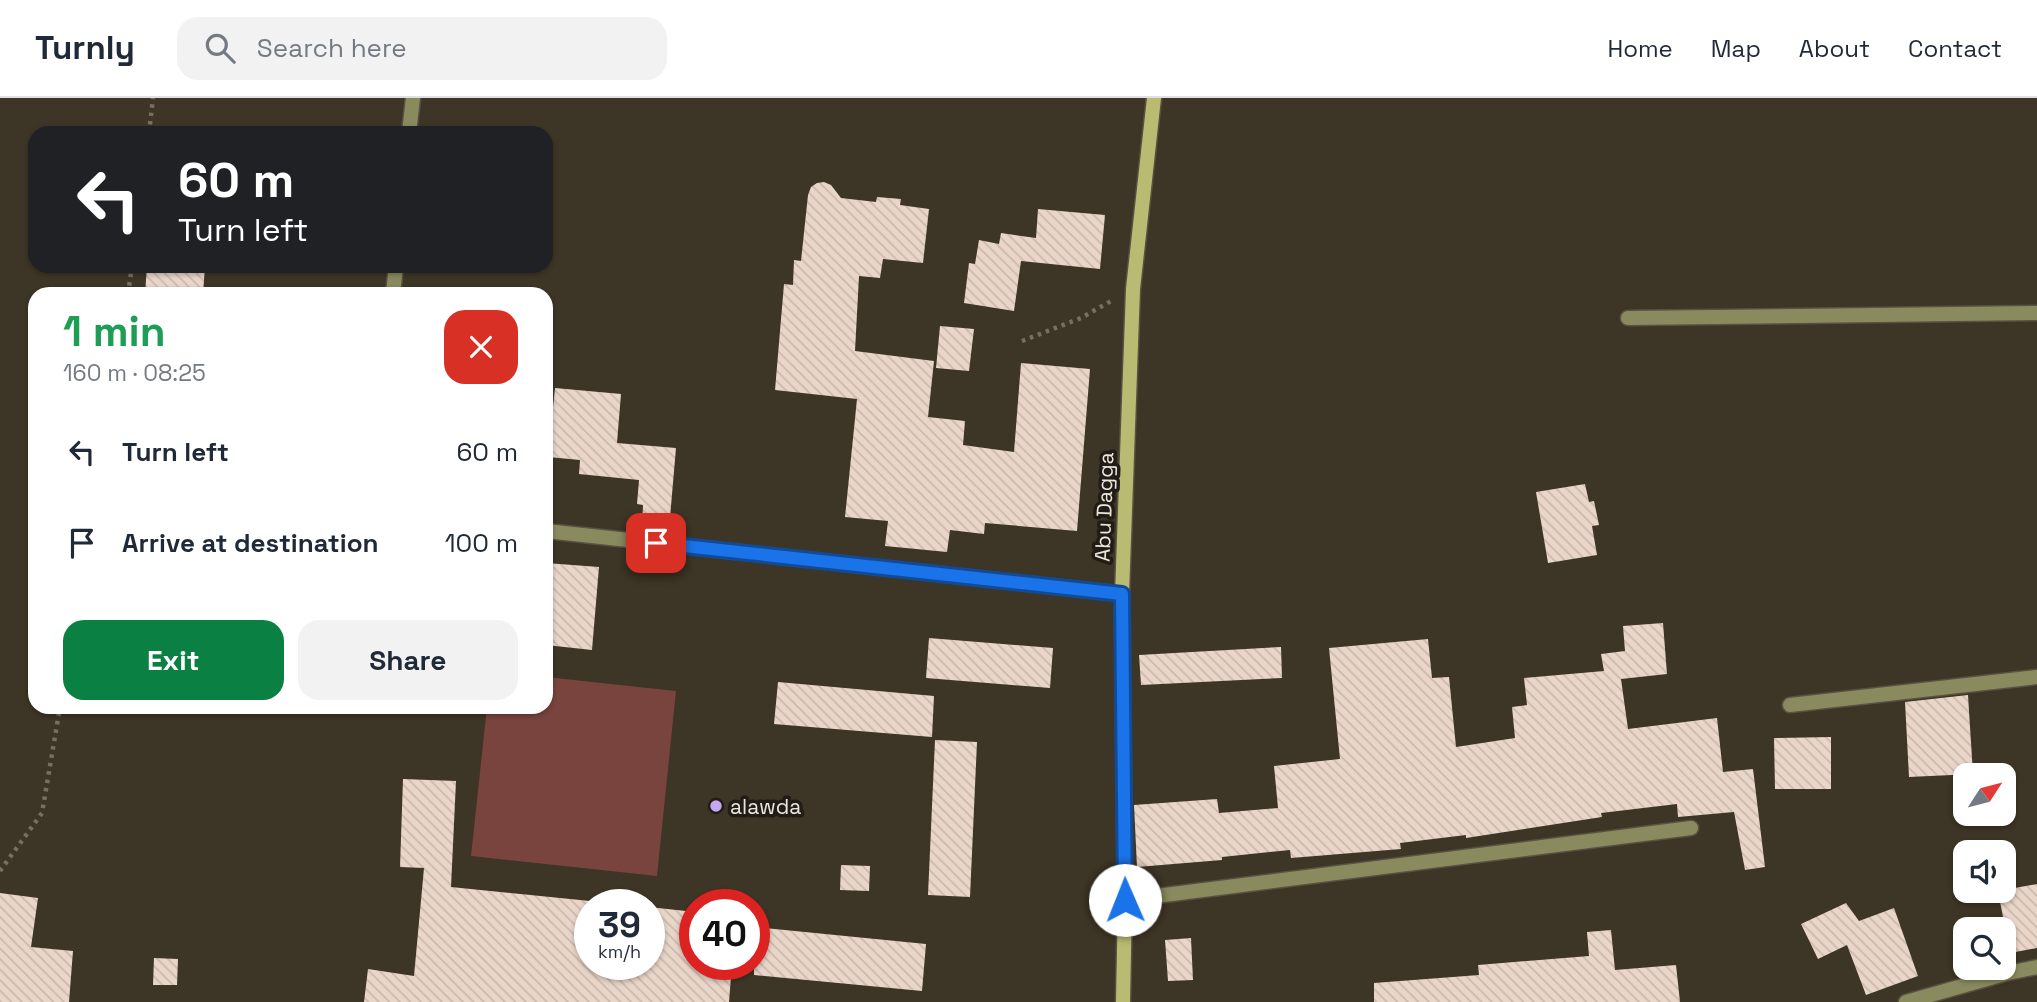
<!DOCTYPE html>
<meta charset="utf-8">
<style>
:root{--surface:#fff;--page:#f2f2f3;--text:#1f2937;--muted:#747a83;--line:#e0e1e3;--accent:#0b8043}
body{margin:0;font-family:"Space Grotesk",sans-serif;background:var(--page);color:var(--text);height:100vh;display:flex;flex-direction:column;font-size:26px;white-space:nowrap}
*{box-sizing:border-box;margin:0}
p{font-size:23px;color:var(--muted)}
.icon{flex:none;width:38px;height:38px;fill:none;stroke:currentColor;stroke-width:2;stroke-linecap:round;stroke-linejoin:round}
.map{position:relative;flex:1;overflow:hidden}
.panel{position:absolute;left:28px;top:189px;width:525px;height:427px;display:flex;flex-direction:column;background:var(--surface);border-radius:21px;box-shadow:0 2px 5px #0004}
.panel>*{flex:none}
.top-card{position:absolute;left:28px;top:28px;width:525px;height:147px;border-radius:21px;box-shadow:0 2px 5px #0004;background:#202124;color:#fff;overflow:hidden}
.needle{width:46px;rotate:54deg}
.tools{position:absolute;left:1953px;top:665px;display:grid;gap:14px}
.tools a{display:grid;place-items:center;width:63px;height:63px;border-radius:14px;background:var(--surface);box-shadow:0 2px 5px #0004;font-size:35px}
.speed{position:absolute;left:574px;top:791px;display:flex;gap:14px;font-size:35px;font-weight:700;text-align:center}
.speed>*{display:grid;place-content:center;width:91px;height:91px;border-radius:50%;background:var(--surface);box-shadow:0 2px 5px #0004;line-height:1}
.speed small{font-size:18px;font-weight:400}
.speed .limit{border:10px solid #d22;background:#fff;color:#111}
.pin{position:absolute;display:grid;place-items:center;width:60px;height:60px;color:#fff;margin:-30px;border-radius:14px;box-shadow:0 4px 10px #0006}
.me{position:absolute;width:77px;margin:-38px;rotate:359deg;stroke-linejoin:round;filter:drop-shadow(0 0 5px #0008)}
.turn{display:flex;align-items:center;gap:24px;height:147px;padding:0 35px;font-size:32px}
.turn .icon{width:91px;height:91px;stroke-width:2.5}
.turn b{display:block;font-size:49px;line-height:60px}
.round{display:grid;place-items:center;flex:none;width:74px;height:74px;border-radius:21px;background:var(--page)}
.headline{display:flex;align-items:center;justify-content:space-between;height:119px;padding:0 35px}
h1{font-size:42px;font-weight:700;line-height:52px;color:#1e9e55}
.cta{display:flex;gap:14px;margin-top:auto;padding:14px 35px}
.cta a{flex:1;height:80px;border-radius:21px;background:var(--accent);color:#fff;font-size:28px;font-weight:700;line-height:80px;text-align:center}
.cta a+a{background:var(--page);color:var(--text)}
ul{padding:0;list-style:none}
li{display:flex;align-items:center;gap:21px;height:91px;padding:0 35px}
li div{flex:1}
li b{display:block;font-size:26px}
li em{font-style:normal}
header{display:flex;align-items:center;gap:42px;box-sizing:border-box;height:98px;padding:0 35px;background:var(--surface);border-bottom:2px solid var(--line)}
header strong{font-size:33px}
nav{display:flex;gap:38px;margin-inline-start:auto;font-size:24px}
.search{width:490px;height:63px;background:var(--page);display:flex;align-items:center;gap:18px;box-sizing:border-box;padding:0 24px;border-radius:21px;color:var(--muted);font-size:26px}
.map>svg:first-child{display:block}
</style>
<header>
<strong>Turnly</strong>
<div class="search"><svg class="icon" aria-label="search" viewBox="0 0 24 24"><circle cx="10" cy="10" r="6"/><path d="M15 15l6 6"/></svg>Search here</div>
<nav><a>Home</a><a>Map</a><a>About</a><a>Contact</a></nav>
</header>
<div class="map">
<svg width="2037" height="904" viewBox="0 0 2037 904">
<defs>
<pattern id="building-back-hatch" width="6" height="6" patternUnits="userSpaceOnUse" patternTransform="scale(1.75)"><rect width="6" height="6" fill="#ead6c9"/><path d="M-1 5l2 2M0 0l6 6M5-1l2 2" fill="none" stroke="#c9b9ae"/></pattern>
</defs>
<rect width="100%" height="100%" fill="#3d3525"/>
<path fill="#79433e" d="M546,579L676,593L657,778L471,758L487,609H546Z"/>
<g fill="url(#building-back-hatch)">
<path d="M824,84L831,87L841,100L876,104L877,99L901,101L900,107L929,111L923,165L883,161L880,180L859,178L855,253L934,263L928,319L965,323L963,347L1014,354L1021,265L1090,271L1077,433L985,425L984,436L950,432L947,454L885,448L888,423L845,419L857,301L775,292L784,186L793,187L794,162L801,163L808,97L811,89L817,85Z"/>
<path d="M1038,111L1105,117L1100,171L1021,163L1014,213L964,205L969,165L975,166L979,142L999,146L1001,135L1036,140Z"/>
<path d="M147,168H205L203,196H145Z"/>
<path d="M940,228L974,231L969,273L936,270Z"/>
<path d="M555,290L621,296L617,345L676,350L669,431L642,429L643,407L637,406L639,382L579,376L580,362L548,359Z"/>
<path d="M1585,386L1589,404L1594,403L1599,427L1592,428L1597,457L1548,465L1536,394Z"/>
<path d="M546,465L599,469L592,552L546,547Z"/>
<path d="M1663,525L1667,576L1621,581L1628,631L1717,620L1723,674L1753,671L1765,769L1745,772L1734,714L1678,719L1677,706L1601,715L1602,719L1466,740V737L1400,745L1401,751L1291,760L1290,752L1222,759V762L1137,769L1134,707L1217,701L1219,715L1278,710L1274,668L1340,661L1329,550L1428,541L1432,580L1449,579L1456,649L1515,640L1512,609L1527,607L1524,580L1604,573L1601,556L1625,553L1623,528Z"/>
<path d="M929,540L1053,550L1050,590L926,580Z"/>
<path d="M1281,549L1282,580L1141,587L1139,557Z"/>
<path d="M778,584L934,598L932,639L774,626Z"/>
<path d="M1968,597L1973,676L1909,679L1905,604Z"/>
<path d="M1831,639V691H1775L1774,640Z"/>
<path d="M935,642L977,644L970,799L928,797Z"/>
<path d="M403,681L456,683L451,789L590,803V866H649V809L695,814V866H732L729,904H364L368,871L414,878L424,770L400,769Z"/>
<path d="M841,767L870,768L869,793L840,792Z"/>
<path d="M2037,786V850L2010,855L1998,793Z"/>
<path d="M0,795L38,800L31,849L73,853L69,904H0Z"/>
<path d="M1846,805L1859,823L1894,810L1918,878L1866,897L1847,847L1818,861L1801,826Z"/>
<path d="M754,829L926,846L922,893L754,877Z"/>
<path d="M1611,832L1615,872L1676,867L1680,904H1374V885L1479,877L1478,867L1589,858L1587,834Z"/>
<path d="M1191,840L1193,882L1168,883L1165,842Z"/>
<path d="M154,860L178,861L177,887H153Z"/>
</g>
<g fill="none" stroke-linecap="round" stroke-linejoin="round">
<defs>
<g id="lane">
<path d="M1628,220L2037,215"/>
<path d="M1790,607L2037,579"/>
<path d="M1125,802L1691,730"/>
</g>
<g id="street">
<path d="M409,35L413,0"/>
<path d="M393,196L396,168"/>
<path d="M546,433L1122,496"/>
<path d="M1906,904L2008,875L2037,869"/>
</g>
<path id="secondary" d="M1123,904L1125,802L1122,496L1133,191L1154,0"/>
</defs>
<use href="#lane" stroke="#595142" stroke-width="17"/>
<use href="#street" stroke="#595142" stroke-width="17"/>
<use href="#secondary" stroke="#595142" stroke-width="17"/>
<g stroke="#777062" stroke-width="4.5" stroke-dasharray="3.5 5" stroke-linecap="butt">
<path d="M149,35L153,0"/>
<path d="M128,196L132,168"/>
<path d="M1022,243L1081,220L1111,203"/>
<path d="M0,773L42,715L60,609"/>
</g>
<use href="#lane" stroke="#898b5e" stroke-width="14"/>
<use href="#street" stroke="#898b5e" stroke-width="14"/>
<use href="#secondary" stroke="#b8bb71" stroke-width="14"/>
</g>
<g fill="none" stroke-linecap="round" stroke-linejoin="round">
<defs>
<path id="route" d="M656,445L1122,496L1125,802"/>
</defs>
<use href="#route" stroke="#114b97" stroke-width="18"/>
<use href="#route" stroke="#1a73e8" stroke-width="12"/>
</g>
<circle fill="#c4a7f1" stroke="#211d16" stroke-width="2.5" cx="716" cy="708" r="7"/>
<g text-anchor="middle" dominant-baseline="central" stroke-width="7" stroke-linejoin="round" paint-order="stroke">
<g font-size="21" fill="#ece7dd" stroke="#211d16">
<text transform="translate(1104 409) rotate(-88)">Abu Dagga</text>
</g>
<g font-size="21" fill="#ece7dd" stroke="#211d16" text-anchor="start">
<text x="730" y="708">alawda</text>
</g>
</g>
</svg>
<div class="tools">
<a><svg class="needle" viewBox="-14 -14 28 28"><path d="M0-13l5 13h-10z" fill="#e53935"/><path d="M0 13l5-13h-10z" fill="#747a83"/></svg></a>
<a><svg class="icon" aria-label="sound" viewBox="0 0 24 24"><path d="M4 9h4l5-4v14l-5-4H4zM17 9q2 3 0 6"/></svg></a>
<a><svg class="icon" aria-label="search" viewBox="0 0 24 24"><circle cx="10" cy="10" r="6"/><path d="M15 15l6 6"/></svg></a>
</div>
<div class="speed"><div>39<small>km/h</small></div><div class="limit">40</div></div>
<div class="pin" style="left:656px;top:445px;background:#d93025"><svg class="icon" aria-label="arrive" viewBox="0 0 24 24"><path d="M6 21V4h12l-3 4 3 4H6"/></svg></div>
<svg class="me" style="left:1125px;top:802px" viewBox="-20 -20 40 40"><circle r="19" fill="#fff"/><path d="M0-13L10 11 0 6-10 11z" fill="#1a73e8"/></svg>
<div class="top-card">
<div class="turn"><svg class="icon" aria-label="left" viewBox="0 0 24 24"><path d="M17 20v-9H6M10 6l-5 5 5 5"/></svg><div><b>60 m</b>Turn left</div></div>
</div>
<section class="panel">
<div class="headline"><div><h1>1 min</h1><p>160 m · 08:25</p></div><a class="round" style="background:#d93025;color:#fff"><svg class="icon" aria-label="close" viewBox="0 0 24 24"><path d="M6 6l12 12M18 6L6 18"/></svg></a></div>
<ul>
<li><svg class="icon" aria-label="left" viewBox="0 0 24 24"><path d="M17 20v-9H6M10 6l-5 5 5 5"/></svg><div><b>Turn left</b></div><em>60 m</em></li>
<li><svg class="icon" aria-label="arrive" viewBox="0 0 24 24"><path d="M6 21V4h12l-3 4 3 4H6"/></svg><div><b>Arrive at destination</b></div><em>100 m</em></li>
</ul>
<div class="cta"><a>Exit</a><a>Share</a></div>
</section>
</div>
